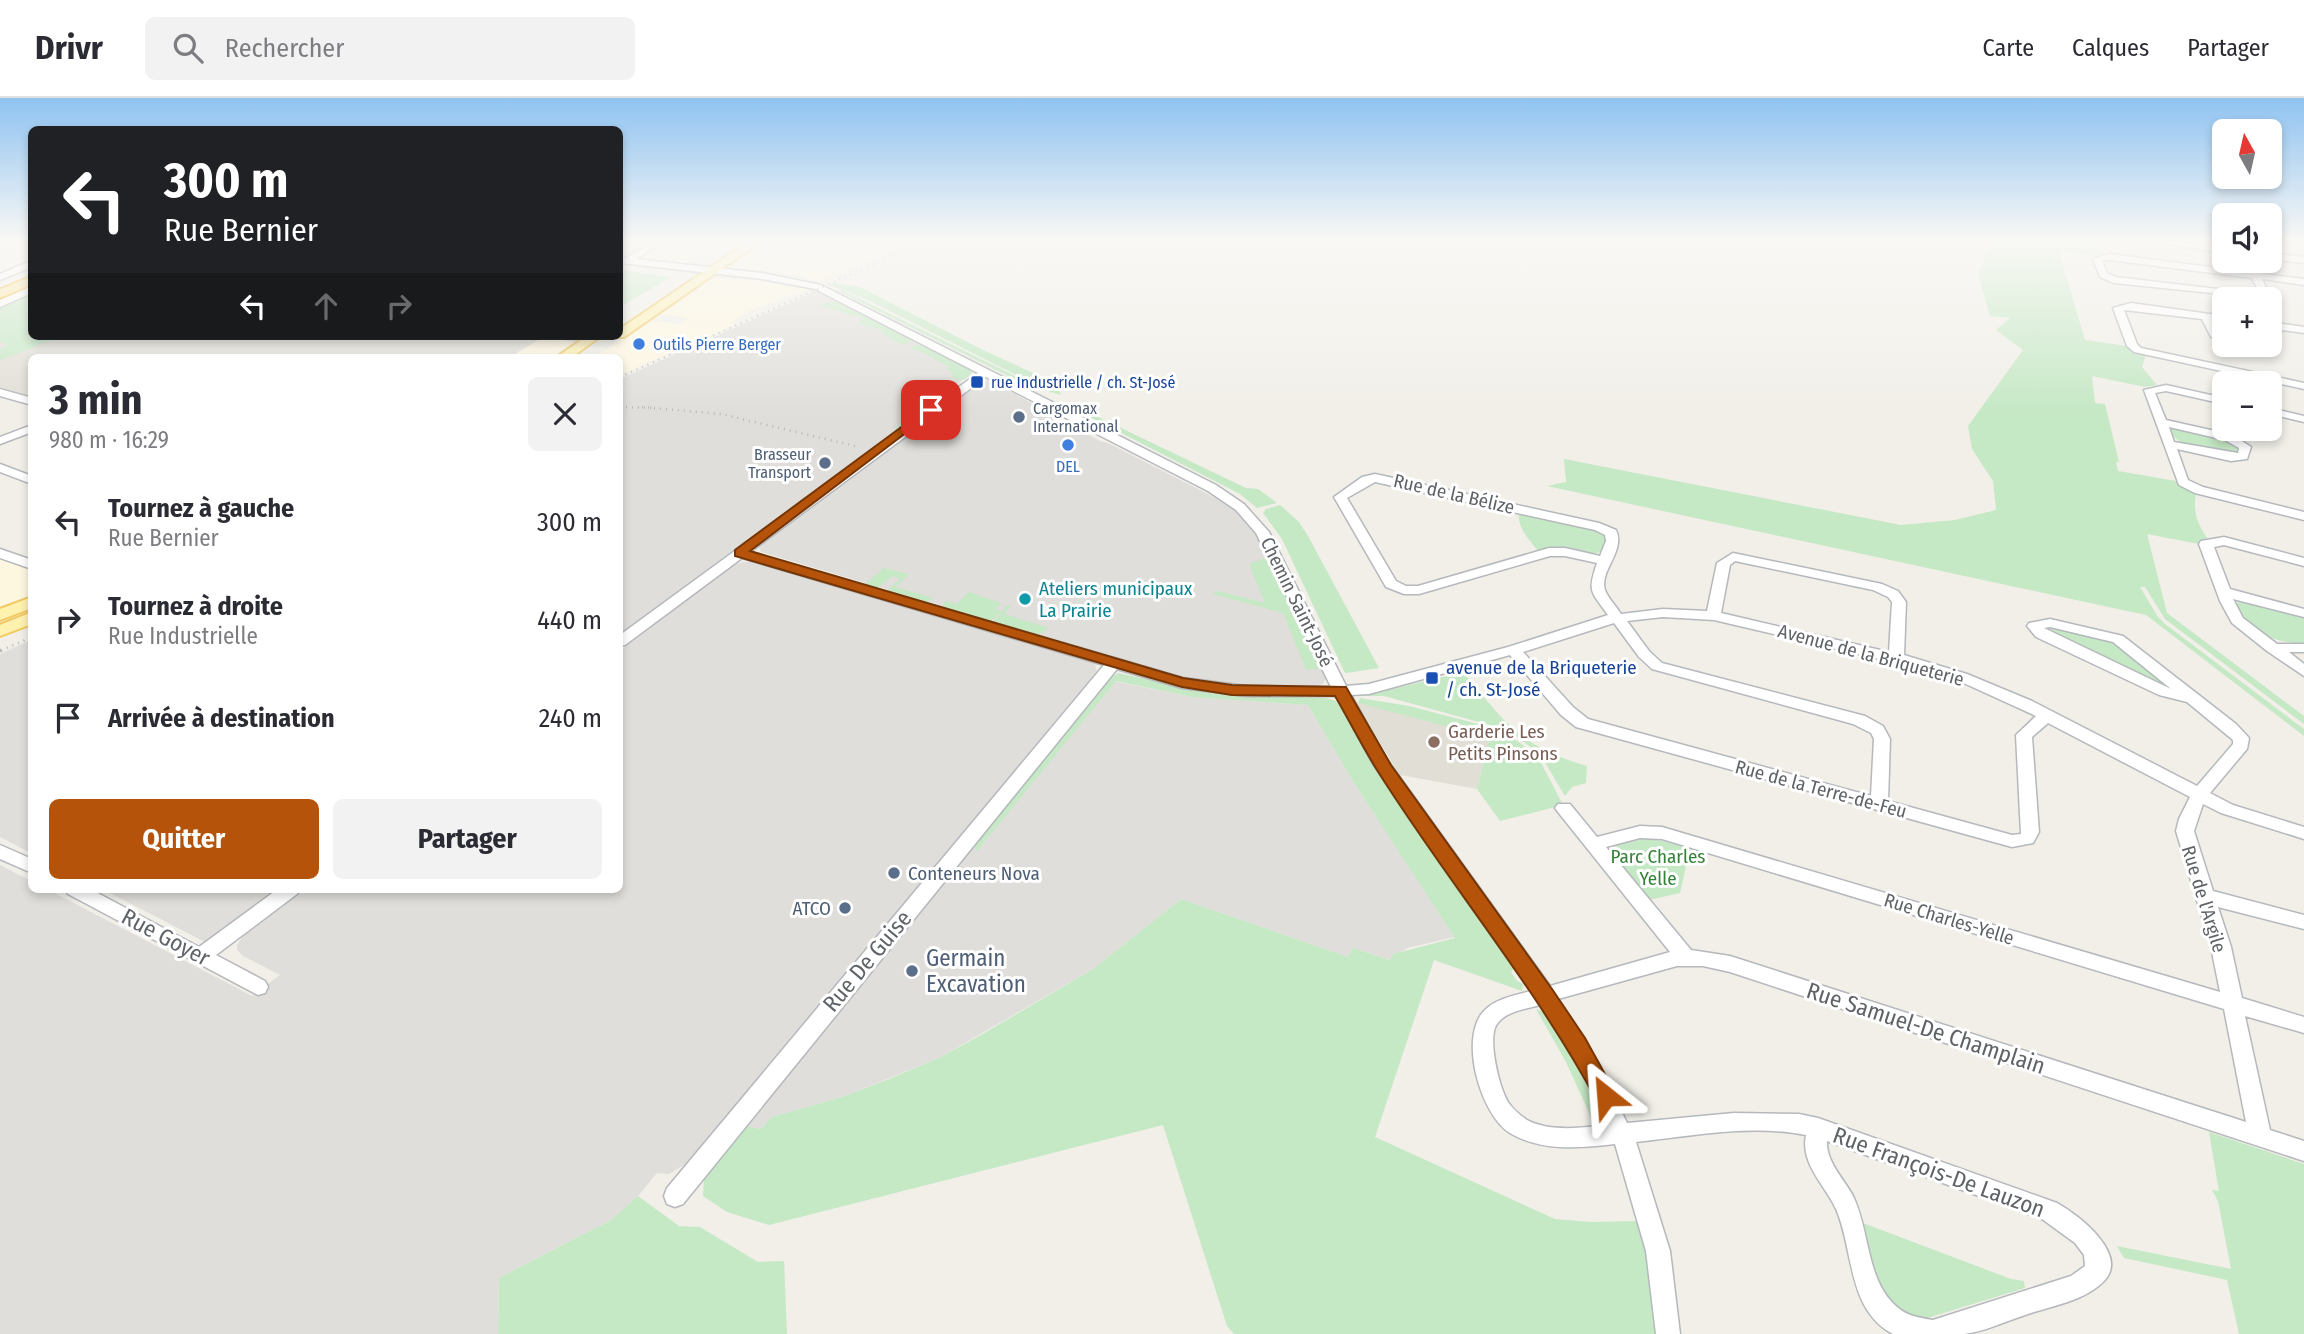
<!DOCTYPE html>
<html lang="fr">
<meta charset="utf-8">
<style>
:root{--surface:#fff;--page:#f2f2f3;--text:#2b2b33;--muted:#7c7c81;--line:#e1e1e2;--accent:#b45309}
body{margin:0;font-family:"Fira Sans Condensed",sans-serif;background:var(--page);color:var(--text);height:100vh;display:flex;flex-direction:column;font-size:26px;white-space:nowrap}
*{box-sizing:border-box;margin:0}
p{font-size:23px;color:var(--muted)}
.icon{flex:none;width:38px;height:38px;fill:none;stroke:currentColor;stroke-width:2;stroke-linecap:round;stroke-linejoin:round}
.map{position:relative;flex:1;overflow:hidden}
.details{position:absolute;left:28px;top:256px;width:595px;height:539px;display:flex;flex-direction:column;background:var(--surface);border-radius:10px;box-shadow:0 4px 10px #0003}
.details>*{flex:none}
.guide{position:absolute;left:28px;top:28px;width:595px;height:214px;border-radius:10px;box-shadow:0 4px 10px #0003;background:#202124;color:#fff;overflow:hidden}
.needle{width:46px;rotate:352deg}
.controls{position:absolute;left:2212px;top:21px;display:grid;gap:14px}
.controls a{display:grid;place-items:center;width:70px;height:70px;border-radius:10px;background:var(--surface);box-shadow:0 4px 10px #0003;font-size:35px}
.pin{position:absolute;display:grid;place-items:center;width:60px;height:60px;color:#fff;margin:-30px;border-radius:14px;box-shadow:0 4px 10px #0006}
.me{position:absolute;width:77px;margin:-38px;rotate:332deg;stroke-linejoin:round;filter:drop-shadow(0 0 5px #0008)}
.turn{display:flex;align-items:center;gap:24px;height:147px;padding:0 21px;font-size:32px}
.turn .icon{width:91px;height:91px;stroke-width:2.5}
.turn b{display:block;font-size:49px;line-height:60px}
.lanes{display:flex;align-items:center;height:66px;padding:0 21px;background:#0003;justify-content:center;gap:35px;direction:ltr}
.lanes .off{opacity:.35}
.round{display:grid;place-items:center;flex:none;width:74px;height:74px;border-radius:10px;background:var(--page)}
.headline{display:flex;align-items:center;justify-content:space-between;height:119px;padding:0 21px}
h1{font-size:42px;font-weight:700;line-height:52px}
.action{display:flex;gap:14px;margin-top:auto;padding:14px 21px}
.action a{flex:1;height:80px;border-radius:10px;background:var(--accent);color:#fff;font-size:28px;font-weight:700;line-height:80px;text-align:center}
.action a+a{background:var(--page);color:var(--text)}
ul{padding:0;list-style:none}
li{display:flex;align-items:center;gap:21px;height:98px;padding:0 21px}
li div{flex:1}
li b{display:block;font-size:26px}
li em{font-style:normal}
header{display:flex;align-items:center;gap:42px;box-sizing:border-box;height:98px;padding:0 35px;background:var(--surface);border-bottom:2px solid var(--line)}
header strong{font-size:33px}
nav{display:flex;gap:38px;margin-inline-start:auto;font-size:24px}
.search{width:490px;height:63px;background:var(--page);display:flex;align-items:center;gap:18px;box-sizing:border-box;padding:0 24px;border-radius:10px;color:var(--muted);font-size:26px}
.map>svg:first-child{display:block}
</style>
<header>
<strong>Drivr</strong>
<div class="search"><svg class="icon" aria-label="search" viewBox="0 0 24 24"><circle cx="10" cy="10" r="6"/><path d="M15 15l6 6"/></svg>Rechercher</div>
<nav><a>Carte</a><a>Calques</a><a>Partager</a></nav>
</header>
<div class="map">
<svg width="2304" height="1236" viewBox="0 0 2304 1236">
<rect width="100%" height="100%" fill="#f1efe8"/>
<g fill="#fef7e0">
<path d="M665,143H727L689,167L638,161Z"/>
<path d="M766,143H914L820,184L805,178L727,169Z"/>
<path d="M718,181H743L811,190L749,213L731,225L737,226L620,277V259H595L649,222L681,226L688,220L658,216L708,182Z"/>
<path d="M543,239L576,244L551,259H510Z"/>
<path d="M0,460L32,473L31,496L0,510Z"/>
</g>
<g fill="#e0deda">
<path d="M817,193L973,274L620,537V281Z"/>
<path d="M990,282L1100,343L1108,345L1235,410L1256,434L1326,578L1324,585L1315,589L1224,587L1185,580L761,454L759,450L764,444L977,284Z"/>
<path d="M743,464H755L1090,563L1095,566L1097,573L689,1064L669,1076L657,1075L638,1098L611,1122L499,1180L498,1236H0V767L31,783L32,791H47L252,898L280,877L243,858L237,852V847L246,834L304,791H620V553L732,468Z"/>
<path d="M31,542V755L0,739V556Z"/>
<path d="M1108,582L1192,599L1308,607L1354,685L1455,839L1407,850L1391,862L1353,850L1348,859L1181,801L1093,871L939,960L845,998L772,1019L761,1031L745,1028Z"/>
<path d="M102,791H277L205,844Z"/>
</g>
<g fill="#e1ded6">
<path d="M0,207L32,238H584L576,244L543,239L510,259H32L31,299L0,289Z"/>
<path d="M1360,605L1491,640L1477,691L1400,677L1356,606Z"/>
</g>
<g fill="#c5e8c5">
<path d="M1991,143H2100L2104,157L2059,154L2085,242L2127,248L2146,257L2142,269L2157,287L2145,289L2092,278L2095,305L2105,306L2119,364H2116L2118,373L2176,383L2196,394C2193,414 2196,423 2207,440L2199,446L2147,436L2167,515L2304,618V626L2165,521L2145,489H2140L2158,519L2165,526L2304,631V638L2146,517L1547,388L1566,384L1564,361L1901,427L1955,422L1996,412L1993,383L1972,351L1968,328L2023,252L1996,232L2010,220L1990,218L1978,177Z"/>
<path d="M620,172L671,179L620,209Z"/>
<path d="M835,185L860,189L979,250L1033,275L1059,291L1061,297L1037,290L1026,282L870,203L830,187Z"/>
<path d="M836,192L844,193L1023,282L1034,291Z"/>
<path d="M31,193L32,238H64L0,262V251L9,247L0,244V207Z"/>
<path d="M837,202L913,242V243L903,247L880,235L883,232L859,226L863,220L819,208Z"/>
<path d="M923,247L969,270L972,276L964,282L953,281L951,274L946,271L949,269L916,251L911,252L914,248Z"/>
<path d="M1069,305L1246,390L1258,391L1277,405L1257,410L1240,396L1067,307Z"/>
<path d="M2173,330L2230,342L2238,347L2237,356C2217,352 2178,353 2170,332Z"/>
<path d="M1280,407L1299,424L1308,438L1379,570L1346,575L1344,573L1282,441L1263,415L1266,411Z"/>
<path d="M1519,414L1605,435L1608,439L1603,453C1589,460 1560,448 1538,453C1529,441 1517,430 1519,414Z"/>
<path d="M1268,459L1322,570L1306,572L1283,515L1212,496L1218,493L1265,505L1249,466Z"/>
<path d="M884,470L909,476L895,489L934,500L927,504L887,493L900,481L892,478L878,490L865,486Z"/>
<path d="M969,494L1001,505L995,511L1001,513L991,523L942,509L946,503L957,506Z"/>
<path d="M2240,502L2304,518V546C2275,544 2248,536 2237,506Z"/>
<path d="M1007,507L1011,508L1004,516L1049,530L1038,537L993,524Z"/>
<path d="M2053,530L2112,543L2169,589L2046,531Z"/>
<path d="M1463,574C1505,624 1520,649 1587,668L1586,685L1572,689L1565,698L1540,656L1508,632L1384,598H1363Z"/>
<path d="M1118,575L1214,596L1326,600L1336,603L1518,871L1514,870L1511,874L1517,883L1523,886L1522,893L1434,862L1375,1039L1555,1121L1590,1124L1642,1123L1659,1236H1234L1227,1228L1163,1027L769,1127L727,1114L703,1098L704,1079L745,1028L761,1031L772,1019L845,998L889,981L939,960L981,937L1093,871L1181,801L1348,859L1353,850L1390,862L1393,856L1455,840L1354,685L1308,607L1192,599L1116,583L977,753L974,746L1106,584Z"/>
<path d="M1360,600L1409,608L1501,632L1537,657L1563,707L1500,723L1477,691L1490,640L1358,605Z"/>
<path d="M1649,740L1690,750L1680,795L1649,802L1613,757L1617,747Z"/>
<path d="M1536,911C1566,920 1592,989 1605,1017L1603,1022L1595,1028L1566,964Z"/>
<path d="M2209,1034L2304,1066V1236H2239L2227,1182L2124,1160L2117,1148L2231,1171L2218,1103L2212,1092L2219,1093Z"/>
<path d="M638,1098L679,1128L700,1129L758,1164L784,1163L787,1236H498L499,1180L611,1122Z"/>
<path d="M1863,1125L2011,1181L2024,1183L2025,1190L1921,1222L1894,1210L1879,1186Z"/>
</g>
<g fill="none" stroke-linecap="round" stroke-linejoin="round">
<defs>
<g id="minor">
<path d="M653,143H664L637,161L762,175L821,187L1216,387L1244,406L1269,434L1346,588L1369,586L1508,549L1608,517C1591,493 1587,495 1597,465L1565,458H1550L1419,496H1404L1386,489L1334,399L1362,379L1375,376L1599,425L1616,432C1626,453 1599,472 1605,492C1608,500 1616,508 1621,516L1663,511L1707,513L1717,465L1733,455L1882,486L1898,493L1906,504L1904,557L1967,576L2032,603L2197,688L2233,646V642L2187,604L2159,597L2036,539L2027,528L2029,525L2050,521L2123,538L2236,626L2249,640L2247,651L2210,695L2233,707L2304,729V741L2221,715L2203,706L2194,733L2213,793L2304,817V831L2218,809L2231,849L2242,900L2304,919V935L2245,918L2270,1032L2304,1043V1063L1730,874L1703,868H1677L1558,901L1599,966L1627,1025L1734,1015L1799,1016L1818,1020L2057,1105C2077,1116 2130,1156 2104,1183C2085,1203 2051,1208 2025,1217C2006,1223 1984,1234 1964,1236C1941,1236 1916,1236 1893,1236C1847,1212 1854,1152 1836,1111C1825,1087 1800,1066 1806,1037C1751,1026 1691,1038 1636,1044L1670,1153L1680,1236H1656L1646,1153L1615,1046C1580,1050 1542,1054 1510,1035C1481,1017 1459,942 1483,914C1494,901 1515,897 1531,893L1373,666L1336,598H1246L1182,590L1117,571L683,1106L675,1109L667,1106L664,1098L667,1090L1104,567L742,460L625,547L620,548V537L978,275L815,191L762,181L620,165V159L627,160ZM986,279L1208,393L1236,412L1256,435L1331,589L1246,588L1183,580L750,454ZM1375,384L1595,432L1605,437L1606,443L1600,458L1565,450H1549L1418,488H1406L1396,483L1347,400ZM1735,463L1873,492L1888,499L1892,504L1889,554L1721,515L1730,467ZM1663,519L1714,522L1893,564L1957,582L2036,618L2016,637L2021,736L2012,737L1888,703L1890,641L1883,628L1865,618L1662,565L1649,553L1627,523ZM1614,525L1639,559L1652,571L1853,626L1871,635L1874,641L1871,698L1588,621L1573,609L1523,554ZM2050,529L2113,544L2171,591L2044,530ZM1510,557L1561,617L1576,629L2012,749L2033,745L2039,734L2032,639L2048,625L2190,699L2179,721L2176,733L2211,849L2220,894L1662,729L1640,728L1597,739L1570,706H1558L1555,710L1558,714L1670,854L1550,888L1386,660L1351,597L1369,596ZM1640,740L1662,741L2224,911L2246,1024L1730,858L1691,852L1606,749ZM1540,907L1584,977L1607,1027C1581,1030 1550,1034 1527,1022C1521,1018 1512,1010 1508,1004C1499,989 1487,940 1497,926C1506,913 1526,911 1540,907ZM1827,1043L2042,1121L2075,1145L2084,1157L2085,1168L2071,1178L1933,1222C1914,1219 1903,1217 1890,1202C1866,1174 1869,1129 1852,1096C1842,1079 1826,1063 1827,1043Z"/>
<path d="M2149,143H2177L2224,149V155Z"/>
<path d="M2270,155L2304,159V165L2270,161Z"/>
<path d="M2109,156L2304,181V187L2262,181L2271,200L2270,201L2114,185L2100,179L2093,161ZM2109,162L2252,180L2260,196L2116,179L2107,175L2102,163Z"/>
<path d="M32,162V169L0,182V176Z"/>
<path d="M32,188V195L0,209V202Z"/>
<path d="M2131,205L2224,218V224L2213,222L2219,235L2224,238V245L2211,239L2202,221L2124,212L2137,246L2141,250L2304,285V291L2134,254L2127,248L2113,210Z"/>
<path d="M2270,224L2304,229V235L2282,232L2275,250L2245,249L2244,247H2270L2272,232Z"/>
<path d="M2166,287L2224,300V306L2166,293L2155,295L2166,322L2233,337L2251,349L2247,361L2231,363L2177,351L2188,382L2203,389L2304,414V422L2195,395L2179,387L2144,292ZM2169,329L2225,342L2239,350L2238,355L2174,344Z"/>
<path d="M0,291L32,300V307L0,298Z"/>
<path d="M2270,310L2304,318V324L2270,316Z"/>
<path d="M32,327V334L0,346V339Z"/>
<path d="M0,366L32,378V386L0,374Z"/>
<path d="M2224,439L2304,460V468L2224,447L2214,449L2230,491L2304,511V519L2233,501L2243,520L2277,546H2304V554H2289L2304,566V578L2267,553L2232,525L2220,503L2199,446L2201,443Z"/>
<path d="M0,451L32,462V471L0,460Z"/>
<path d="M0,747L32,761V775L0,761Z"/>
<path d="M65,791H90L199,849L278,791H300L297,796L216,857L265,883L268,889L265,895L258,897L68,796Z"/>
</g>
<g id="major">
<path d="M749,143H762L624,239H616L620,238V231Z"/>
<path d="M587,238H601L572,259H557Z"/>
<path d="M32,499V510L0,522V511Z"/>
<path d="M32,514V526L0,538V527Z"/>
</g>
<path id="highway" d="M32,178V187L0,200V191Z"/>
</defs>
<use href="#minor" stroke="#b5b8bc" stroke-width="3"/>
<use href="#major" stroke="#f2c960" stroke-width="4"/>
<use href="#highway" stroke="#f9ab00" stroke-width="3"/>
<use href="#minor" fill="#fff" fill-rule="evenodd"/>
<use href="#major" fill="#fff2af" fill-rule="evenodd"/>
<use href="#highway" fill="#fde293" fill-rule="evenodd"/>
<g stroke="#b6b7b8" stroke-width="2.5" stroke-dasharray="1 5" stroke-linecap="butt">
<path d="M620,279L926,143"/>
<path d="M620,309L651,310"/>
<path d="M642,309L721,316L859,349"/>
<path d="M7,550L32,539"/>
</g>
<path stroke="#b6b7b8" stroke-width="3.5" stroke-dasharray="2 10" stroke-linecap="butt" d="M0,553L11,548"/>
</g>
<linearGradient id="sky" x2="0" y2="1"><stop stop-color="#8fc3f1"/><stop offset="0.45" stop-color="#f9f8f5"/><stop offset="1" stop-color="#f9f8f5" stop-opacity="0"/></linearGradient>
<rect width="2304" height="316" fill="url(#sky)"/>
<path fill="#b45309" stroke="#753606" stroke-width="2" d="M927,310L936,312L750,453L1183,580L1232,587L1346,589L1391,667L1552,891L1585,940L1617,998L1613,1005L1606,1008L1598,1005C1535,887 1448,785 1377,672C1362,648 1349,622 1335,598L1232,597L1182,589L735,458V452Z"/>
<g fill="#3f7fe0" stroke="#fff" stroke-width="2.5">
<circle cx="639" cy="246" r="7"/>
<circle cx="1068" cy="347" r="7"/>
</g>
<g fill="#1a4fb4" stroke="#fff" stroke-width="2.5">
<rect x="970" y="277" width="14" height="14" rx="3.5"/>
<rect x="1425" y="573" width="14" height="14" rx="3.5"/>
</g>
<g fill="#5c6f8a" stroke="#fff" stroke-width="2.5">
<circle cx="1019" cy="319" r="7"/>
<circle cx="825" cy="365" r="7"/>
<circle cx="894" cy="775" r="7"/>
<circle cx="845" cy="810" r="7"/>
<circle cx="912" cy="873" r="7"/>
</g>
<circle fill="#0f9aa8" stroke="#fff" stroke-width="2.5" cx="1025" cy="501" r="7"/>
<circle fill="#8d6e63" stroke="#fff" stroke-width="2.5" cx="1434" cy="644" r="7"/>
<g text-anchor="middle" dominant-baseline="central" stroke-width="6" stroke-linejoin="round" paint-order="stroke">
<g font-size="16" fill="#366cbe" stroke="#fff" text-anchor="start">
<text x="653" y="246">Outils Pierre Berger</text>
<text x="1068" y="368" text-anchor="middle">DEL</text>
</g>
<g font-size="16" fill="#164399" stroke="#fff" text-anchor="start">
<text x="991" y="284">rue Industrielle / ch. St-José</text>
</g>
<g font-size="16" fill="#4e5e75" stroke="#fff" text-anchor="start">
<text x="1033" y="310">Cargomax<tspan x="1033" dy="18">International</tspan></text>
<text x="811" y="356" text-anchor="end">Brasseur<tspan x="811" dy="18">Transport</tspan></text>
</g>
<g font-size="19" fill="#5f6368" stroke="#fff">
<text transform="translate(1454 396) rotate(13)">Rue de la Bélize</text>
<text transform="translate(1297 504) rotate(64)">Chemin Saint-José</text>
<text transform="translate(1871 557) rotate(15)">Avenue de la Briqueterie</text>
<text transform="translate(1821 691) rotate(15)">Rue de la Terre-de-Feu</text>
<text transform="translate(2204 801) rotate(73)">Rue de l'Argile</text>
<text transform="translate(1949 821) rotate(17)">Rue Charles-Yelle</text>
</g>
<g font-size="19" fill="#0d838f" stroke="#fff" text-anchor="start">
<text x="1039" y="490">Ateliers municipaux<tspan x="1039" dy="22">La Prairie</tspan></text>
</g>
<g font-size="19" fill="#164399" stroke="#fff" text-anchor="start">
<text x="1446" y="569">avenue de la Briqueterie<tspan x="1446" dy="22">/ ch. St-José</tspan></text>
</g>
<g font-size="19" fill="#785e54" stroke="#fff" text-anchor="start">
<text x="1448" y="633">Garderie Les<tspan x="1448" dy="22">Petits Pinsons</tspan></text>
</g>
<g font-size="19" fill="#348238" stroke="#fff">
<text x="1658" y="758">Parc Charles<tspan x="1658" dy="22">Yelle</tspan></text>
</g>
<g font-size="19" fill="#4e5e75" stroke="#fff" text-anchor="start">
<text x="908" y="775">Conteneurs Nova</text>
<text x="831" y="810" text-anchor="end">ATCO</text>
</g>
<g font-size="23" fill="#5f6368" stroke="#fff">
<text transform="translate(166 839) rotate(28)">Rue Goyer</text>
<text transform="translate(867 863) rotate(-50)">Rue De Guise</text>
<text transform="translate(1926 930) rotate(18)">Rue Samuel-De Champlain</text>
<text transform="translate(1939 1074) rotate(20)">Rue François-De Lauzon</text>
</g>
<g font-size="23" fill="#4e5e75" stroke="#fff" text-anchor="start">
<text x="926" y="860">Germain<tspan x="926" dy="26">Excavation</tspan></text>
</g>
</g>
</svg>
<div class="controls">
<a><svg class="needle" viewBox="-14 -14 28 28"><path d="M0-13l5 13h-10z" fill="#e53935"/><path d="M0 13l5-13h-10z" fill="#7c7c81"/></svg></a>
<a><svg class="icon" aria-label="sound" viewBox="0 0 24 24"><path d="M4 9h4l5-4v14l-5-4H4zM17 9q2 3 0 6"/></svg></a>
<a>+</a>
<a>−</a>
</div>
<div class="pin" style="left:931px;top:312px;background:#d93025"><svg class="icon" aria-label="arrive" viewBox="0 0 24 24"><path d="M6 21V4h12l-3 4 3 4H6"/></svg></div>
<svg class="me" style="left:1606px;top:998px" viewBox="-20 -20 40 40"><path d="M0-17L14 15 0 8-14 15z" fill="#b45309" stroke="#fff" stroke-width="4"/></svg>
<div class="guide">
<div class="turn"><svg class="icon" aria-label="left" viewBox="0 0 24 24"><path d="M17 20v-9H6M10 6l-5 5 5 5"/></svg><div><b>300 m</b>Rue Bernier</div></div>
<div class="lanes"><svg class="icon" aria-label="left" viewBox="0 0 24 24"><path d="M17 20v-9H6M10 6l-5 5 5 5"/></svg><svg class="icon off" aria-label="ahead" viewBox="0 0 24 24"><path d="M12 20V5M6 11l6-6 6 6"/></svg><svg class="icon off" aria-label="right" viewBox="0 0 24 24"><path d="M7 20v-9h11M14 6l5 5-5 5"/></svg></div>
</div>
<section class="details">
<div class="headline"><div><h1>3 min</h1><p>980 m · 16:29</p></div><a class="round"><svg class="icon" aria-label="close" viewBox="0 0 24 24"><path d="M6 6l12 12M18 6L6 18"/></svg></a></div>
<ul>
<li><svg class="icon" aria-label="left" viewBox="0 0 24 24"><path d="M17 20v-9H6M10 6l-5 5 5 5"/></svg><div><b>Tournez à gauche</b><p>Rue Bernier</p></div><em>300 m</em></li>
<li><svg class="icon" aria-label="right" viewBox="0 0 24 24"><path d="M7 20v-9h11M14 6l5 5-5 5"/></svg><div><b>Tournez à droite</b><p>Rue Industrielle</p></div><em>440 m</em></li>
<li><svg class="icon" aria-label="arrive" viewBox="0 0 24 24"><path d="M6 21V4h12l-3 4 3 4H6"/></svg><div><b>Arrivée à destination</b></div><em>240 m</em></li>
</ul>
<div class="action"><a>Quitter</a><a>Partager</a></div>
</section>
</div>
